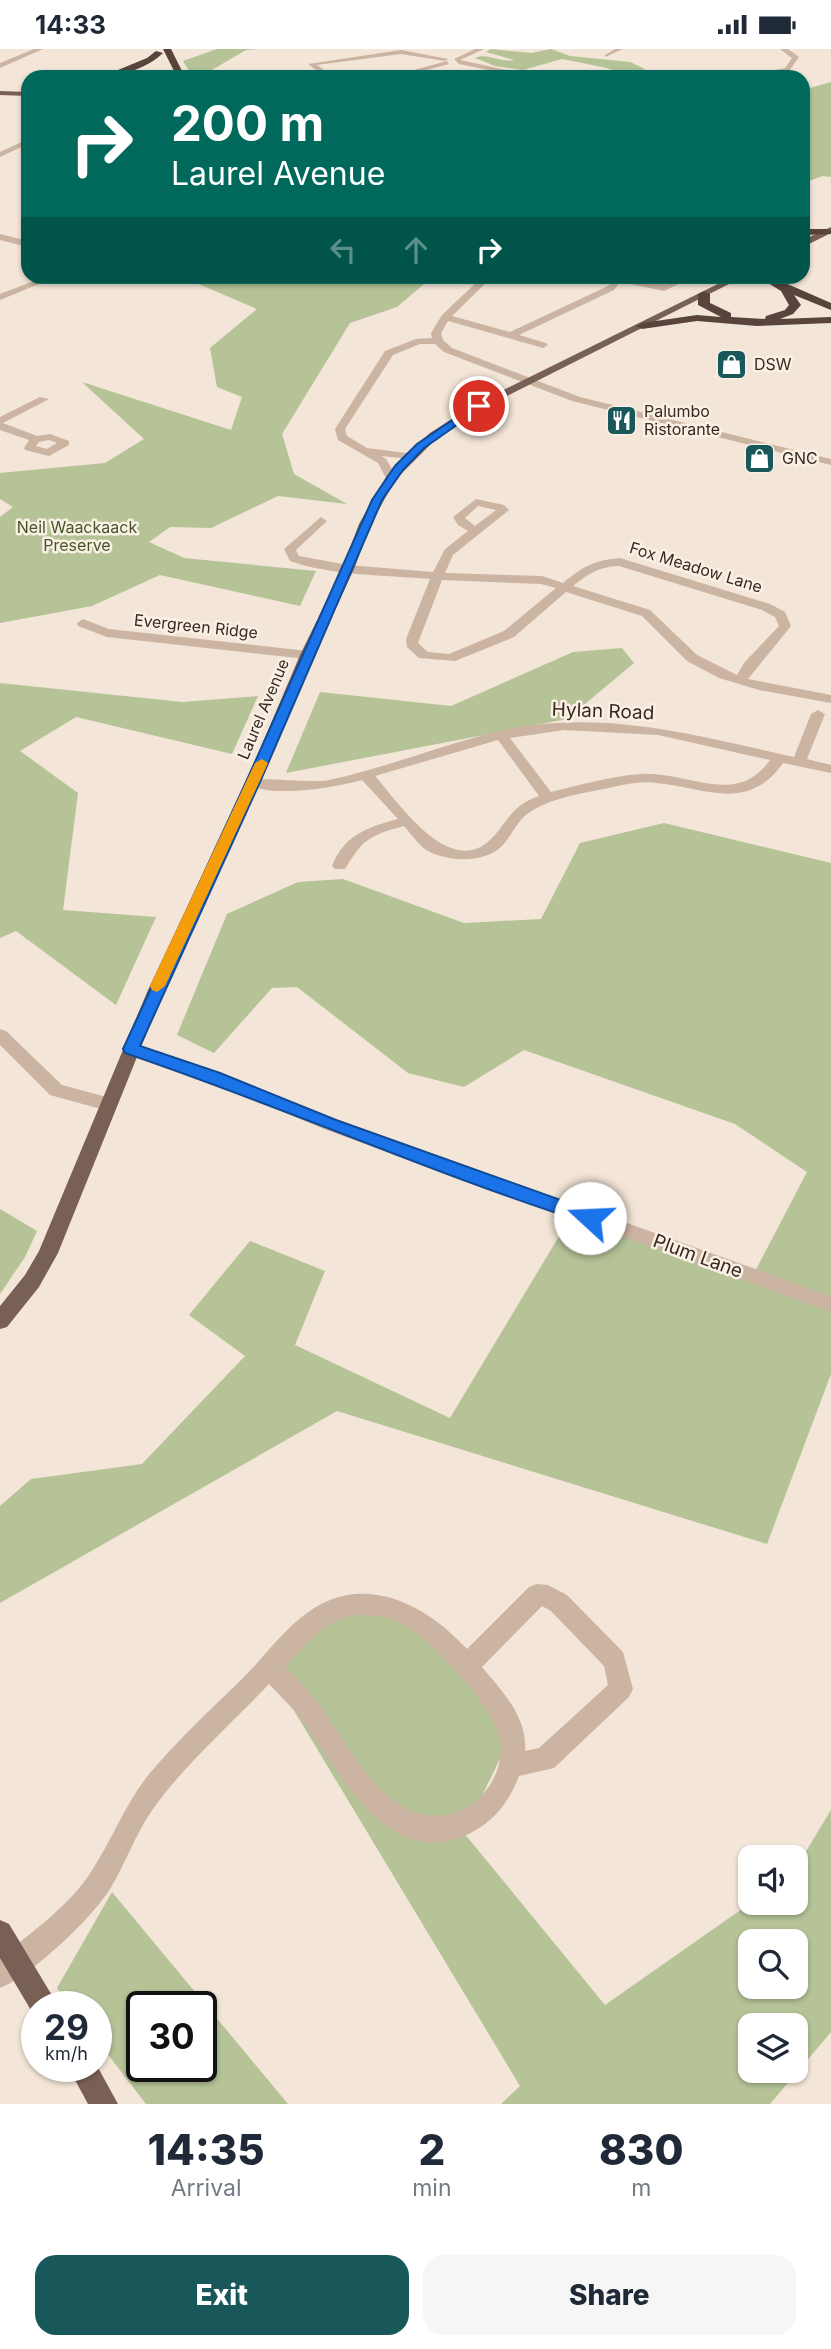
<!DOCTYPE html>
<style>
:root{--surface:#fff;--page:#f6f6f7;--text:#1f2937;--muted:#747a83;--accent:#18585a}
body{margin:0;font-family:Inter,sans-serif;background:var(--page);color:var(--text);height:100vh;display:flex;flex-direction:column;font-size:26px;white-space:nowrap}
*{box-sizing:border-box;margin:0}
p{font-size:23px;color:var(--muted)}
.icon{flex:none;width:38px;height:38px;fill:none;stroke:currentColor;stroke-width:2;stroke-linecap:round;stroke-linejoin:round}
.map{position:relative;height:2055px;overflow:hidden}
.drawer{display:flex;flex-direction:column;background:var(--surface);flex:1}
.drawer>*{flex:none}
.hud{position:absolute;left:21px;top:21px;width:789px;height:214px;border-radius:21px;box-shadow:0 2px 5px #0004;background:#00695c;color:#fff;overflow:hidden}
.fabs{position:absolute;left:738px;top:1796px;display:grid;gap:14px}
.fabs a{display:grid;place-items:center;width:70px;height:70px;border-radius:14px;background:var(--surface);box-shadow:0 2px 5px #0004;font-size:35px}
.speed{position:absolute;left:21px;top:1942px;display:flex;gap:14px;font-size:35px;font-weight:700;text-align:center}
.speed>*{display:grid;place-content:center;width:91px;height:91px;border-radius:50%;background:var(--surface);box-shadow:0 2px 5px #0004;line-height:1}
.speed small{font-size:18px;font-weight:400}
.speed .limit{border:4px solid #111;border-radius:10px;background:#fff;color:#111}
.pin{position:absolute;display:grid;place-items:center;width:60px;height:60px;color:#fff;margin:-30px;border:4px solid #fff;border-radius:50%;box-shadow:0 2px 7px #0007}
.me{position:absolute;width:77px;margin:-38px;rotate:290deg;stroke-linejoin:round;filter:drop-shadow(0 0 5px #0008)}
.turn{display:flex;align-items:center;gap:24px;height:147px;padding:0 35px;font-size:32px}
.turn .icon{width:91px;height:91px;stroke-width:2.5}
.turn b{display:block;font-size:49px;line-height:60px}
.lanes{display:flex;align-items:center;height:66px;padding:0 35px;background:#0003;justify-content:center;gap:35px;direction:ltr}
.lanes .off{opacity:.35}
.eta{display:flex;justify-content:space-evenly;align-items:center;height:119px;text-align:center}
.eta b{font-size:42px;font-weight:800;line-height:49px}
.primary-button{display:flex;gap:14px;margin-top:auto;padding:14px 35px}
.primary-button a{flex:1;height:80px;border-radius:21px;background:var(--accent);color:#fff;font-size:28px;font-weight:800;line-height:80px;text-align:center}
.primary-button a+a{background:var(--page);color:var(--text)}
.status{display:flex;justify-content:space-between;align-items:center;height:49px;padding:0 35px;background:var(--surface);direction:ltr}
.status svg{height:19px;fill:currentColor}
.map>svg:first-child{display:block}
</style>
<div class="status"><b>14:33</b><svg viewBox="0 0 49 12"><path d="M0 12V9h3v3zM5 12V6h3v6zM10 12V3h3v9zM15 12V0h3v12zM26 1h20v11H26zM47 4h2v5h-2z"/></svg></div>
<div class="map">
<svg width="831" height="2055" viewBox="0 0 831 2055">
<rect width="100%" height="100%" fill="#f3e5d7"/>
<g fill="#b5c397" fill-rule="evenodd">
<path d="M217,0H259L246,1L200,28H193L183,12Z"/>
<path d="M491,0L531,4L551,0L570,7L630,13L645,20L639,28H613L620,24L607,19L562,10L523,21L495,17L475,9C487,3 501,14 514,11L486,3Z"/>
<path d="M831,33V128L823,127L803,134V41Z"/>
<path d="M182,228L431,229L397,258L350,274L282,385L294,425L347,455L278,447L211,479L170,478L149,493L184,509L316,522L300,557L160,526L92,557L0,574V468L13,458L0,450V424L105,414L144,390L82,333L231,381L242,348L217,338L210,299L257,260Z"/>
<path d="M622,599L634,614L567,670L286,724L320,643L451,657L573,603Z"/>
<path d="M0,634L182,653L258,647L232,705L76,668L20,702L78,744L63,861L156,868L116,956L16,882L0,889Z"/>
<path d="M664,774L831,814V1325L767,1495L337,1362L0,1554V1457L31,1430L142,1415L245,1307L189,1266L250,1192L325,1222L295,1296L450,1369L573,1164L751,1230L807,1123L735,1075L524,1001L464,1038L408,1024L297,938L272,939L214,1004L177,986L227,865L298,833L343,830L464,874L541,870L580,794Z"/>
<path d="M0,1160L37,1182L25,1208L0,1245Z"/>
<path d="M383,1556L444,1600L510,1689L464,1784L605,1956L752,1853H796V1819L831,1761V1983L770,2055H501L520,2037L275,1630L302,1579ZM751,1892H796V1937H751ZM751,1976H796V2021H751Z"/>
<path d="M112,1843L288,2055H146L96,1990V1958H72L57,1939ZM142,1958H201V2018H142Z"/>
</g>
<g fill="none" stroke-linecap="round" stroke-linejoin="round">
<g fill="#ccb4a3" fill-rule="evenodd">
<path d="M34,0H43L0,19V14Z"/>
<path d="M475,0H484L460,11L539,28H524L459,15L454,10Z"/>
<path d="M615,0H623L605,8V6Z"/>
<path d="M780,0H788L799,8L789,22L740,28L785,19L792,9Z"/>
<path d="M401,1L448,10L445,12L401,5L317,16L334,28H325L308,15Z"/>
<path d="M447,12L449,15L400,28H388Z"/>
<path d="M28,90V95L0,108V103Z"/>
<path d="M0,185L28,192V198L0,191Z"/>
<path d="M44,228H56L0,251V245Z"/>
<path d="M482,228H492L452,267L510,283L608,237L611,234L610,228C628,228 643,234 661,235C671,236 682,228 693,228L664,242L620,233L614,241L519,286L546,294L548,296L543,299L448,272L441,284L443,291L452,299L580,348L831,410V416L572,352L444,303L435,295H420L393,306L345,380L347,387L367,399L414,405V409L410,410L381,407L386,410L397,429L387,431L378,414L338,391L335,380L385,302L416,290L432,289L431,284L442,266Z"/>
<path d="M40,348L49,350L3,374L37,387L50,385L69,392V396L49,407L25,401L24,399L29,391L0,381V368ZM49,391L57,394L47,400L36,397L39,393Z"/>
<path d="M476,450L504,456L509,461L453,506L445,524L542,527L563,534C582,518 595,511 620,509L770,555L785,563L791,577L748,630L831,646V654L759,641L719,629L687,612L642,567L566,543L514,588L455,612L419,609L407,598L406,590L430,530C384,526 333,527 290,512L284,500L321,468L327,472L296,501L299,507L348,516L433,523L445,500L468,482L458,476L453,468ZM478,457L496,461L475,477L465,469ZM619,517L762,561L775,568L779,577L744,614L737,626L697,606L650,561L573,537C589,524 599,518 619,517ZM442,531L541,535L556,539L504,582L449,605L428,603L418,594Z"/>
<path d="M83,570L109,580L307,602L314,606L307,610L107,588L78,577L77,574Z"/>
<path d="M818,661L825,665L807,710L831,716V724L783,714C748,764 706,739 657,734C641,732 625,735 609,739C584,744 555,748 533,761C518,769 513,785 502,797C484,815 447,813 426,801C418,795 411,785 404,777C370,786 363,790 345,820H335L332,817C344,786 368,778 398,770L362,731C337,738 267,751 246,733C253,726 311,735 329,731C386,719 441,696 499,682C599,659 696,686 794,708L811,665ZM564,681L658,686L770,711C736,759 688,722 641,725C611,727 580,736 551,743L510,689ZM498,691L539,747C511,757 510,770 492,789C451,832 399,754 375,727Z"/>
<path d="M0,980L6,982L62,1036L114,1050L117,1055L114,1060L108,1062L50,1046L0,996Z"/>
<path d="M131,994L220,1024L336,1070L831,1247V1263L324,1080L208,1032L125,1004L122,1000L125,996Z"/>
<path d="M537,1535L548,1536L567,1546L623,1603L633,1640L629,1648L554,1719L519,1727C508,1756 491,1776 462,1788C385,1818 338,1721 302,1671C292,1658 280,1647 269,1635C230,1676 186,1714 153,1760C135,1785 126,1814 110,1840C92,1869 31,1927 0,1939V1909C32,1883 68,1858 91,1823C112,1791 125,1755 149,1725C178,1691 211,1660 243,1629C264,1608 283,1581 307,1564C363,1522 426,1555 467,1600L529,1538ZM542,1557L551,1562L604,1617L608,1636L539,1699L525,1702C528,1669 502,1642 482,1618ZM360,1566C375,1567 388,1567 401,1574C430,1589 499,1663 501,1695C503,1751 443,1787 397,1754C364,1731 344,1690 321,1658C311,1643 298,1631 285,1618C306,1595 326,1568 360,1566Z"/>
</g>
<g fill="#796055" fill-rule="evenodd">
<path d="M0,42L28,43V47L0,46Z"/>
<path d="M831,178V184L803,198V191Z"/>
<path d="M732,228H743L483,359L438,388L395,431L371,475L354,520L314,606L260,733L164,941L58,1204L39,1238L7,1278L0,1280V1257L25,1226L39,1202L148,941L246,733L300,606L342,520L359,475L386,428L406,405L430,384L475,355Z"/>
<path d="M0,1871L9,1875L59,1958H37L35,1968L0,1909Z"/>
<path d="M96,2015L118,2055H88L68,2018H96Z"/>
</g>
<g fill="#58443c" fill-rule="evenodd">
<path d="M163,0H171L185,28H177Z"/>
<path d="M156,2L163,4C149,18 121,28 101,28L147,9Z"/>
<path d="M803,180H827L831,181V185L803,186Z"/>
<path d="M768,230H776L831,254V261L794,246L801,256L793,265L780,270L831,268V274L757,277L697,272L642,280L636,277L642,274L697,266L721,268L698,256V245L704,242L710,245V254L731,264V268L765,270L766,267L785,261L789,256L781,242L768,234Z"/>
</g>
</g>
<path fill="#1a73e8" stroke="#114b97" stroke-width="2" d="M476,355L484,357L424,399L403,421L382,451L260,733L140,997L220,1024L336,1071L597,1164L599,1169L597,1173L590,1175C433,1125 282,1057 125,1004L123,1000L246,733L372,451L395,417L417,395Z"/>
<path fill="#f59e0b" d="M262,710L268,714L165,937L157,943L152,941L150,937L255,714Z"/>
<defs>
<symbol id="shop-square" viewBox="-11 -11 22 22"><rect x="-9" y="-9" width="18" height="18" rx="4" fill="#18585a" stroke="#faf0e4"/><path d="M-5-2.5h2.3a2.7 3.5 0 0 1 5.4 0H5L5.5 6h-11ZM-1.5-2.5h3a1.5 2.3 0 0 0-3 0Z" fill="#fff"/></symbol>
<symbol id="restaurant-square" viewBox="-11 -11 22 22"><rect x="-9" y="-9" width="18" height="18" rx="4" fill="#18585a" stroke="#faf0e4"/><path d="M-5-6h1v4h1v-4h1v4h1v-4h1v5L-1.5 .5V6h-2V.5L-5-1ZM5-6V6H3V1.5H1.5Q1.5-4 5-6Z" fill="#fff"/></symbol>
</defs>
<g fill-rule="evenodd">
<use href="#shop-square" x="714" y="298" width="35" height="35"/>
<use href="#restaurant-square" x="604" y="354" width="35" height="35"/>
<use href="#shop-square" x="742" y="392" width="35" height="35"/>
</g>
<g text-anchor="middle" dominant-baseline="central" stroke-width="5" stroke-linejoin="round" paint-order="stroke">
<g font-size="16" fill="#362a25" stroke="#faf0e4" text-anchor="start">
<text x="754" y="315">DSW</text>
<text x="644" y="362">Palumbo<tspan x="644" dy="18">Ristorante</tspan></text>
<text x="782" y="409">GNC</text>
</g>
<g font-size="16" fill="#465627" stroke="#faf0e4">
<text x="77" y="478">Neil Waackaack<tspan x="77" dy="18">Preserve</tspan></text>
</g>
<g font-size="16" fill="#362a25" stroke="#faf0e4">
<text transform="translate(696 518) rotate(17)">Fox Meadow Lane</text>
<text transform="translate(196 577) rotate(6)">Evergreen Ridge</text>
<text transform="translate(263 660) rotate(-67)">Laurel Avenue</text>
</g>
<g font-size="19" fill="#362a25" stroke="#faf0e4">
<text transform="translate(603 662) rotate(2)">Hylan Road</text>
<text transform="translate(698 1207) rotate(20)">Plum Lane</text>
</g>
</g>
</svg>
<div class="fabs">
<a><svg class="icon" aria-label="sound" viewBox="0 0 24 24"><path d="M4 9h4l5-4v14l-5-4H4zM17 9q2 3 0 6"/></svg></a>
<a><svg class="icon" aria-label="search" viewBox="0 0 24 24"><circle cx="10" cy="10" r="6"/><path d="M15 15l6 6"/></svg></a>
<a><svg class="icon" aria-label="layers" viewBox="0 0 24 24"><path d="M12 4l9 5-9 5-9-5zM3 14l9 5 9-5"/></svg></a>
</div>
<div class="speed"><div>29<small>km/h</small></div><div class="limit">30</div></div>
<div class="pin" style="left:479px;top:357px;background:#d93025"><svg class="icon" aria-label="arrive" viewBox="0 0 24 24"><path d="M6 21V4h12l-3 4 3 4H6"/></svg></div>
<svg class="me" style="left:590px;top:1169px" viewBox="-20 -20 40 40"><circle r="19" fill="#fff"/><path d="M0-13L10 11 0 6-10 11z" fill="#1a73e8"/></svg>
<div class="hud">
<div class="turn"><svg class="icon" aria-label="right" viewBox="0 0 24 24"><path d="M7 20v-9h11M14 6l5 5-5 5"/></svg><div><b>200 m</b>Laurel Avenue</div></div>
<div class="lanes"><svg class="icon off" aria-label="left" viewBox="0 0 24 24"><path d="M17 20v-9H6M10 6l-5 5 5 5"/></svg><svg class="icon off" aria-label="ahead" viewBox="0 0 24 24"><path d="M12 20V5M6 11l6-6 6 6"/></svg><svg class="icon" aria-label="right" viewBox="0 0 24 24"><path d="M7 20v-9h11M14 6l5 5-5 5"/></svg></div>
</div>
</div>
<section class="drawer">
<div class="eta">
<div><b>14:35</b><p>Arrival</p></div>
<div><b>2</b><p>min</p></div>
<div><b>830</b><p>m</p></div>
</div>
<div class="primary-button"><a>Exit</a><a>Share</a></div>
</section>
